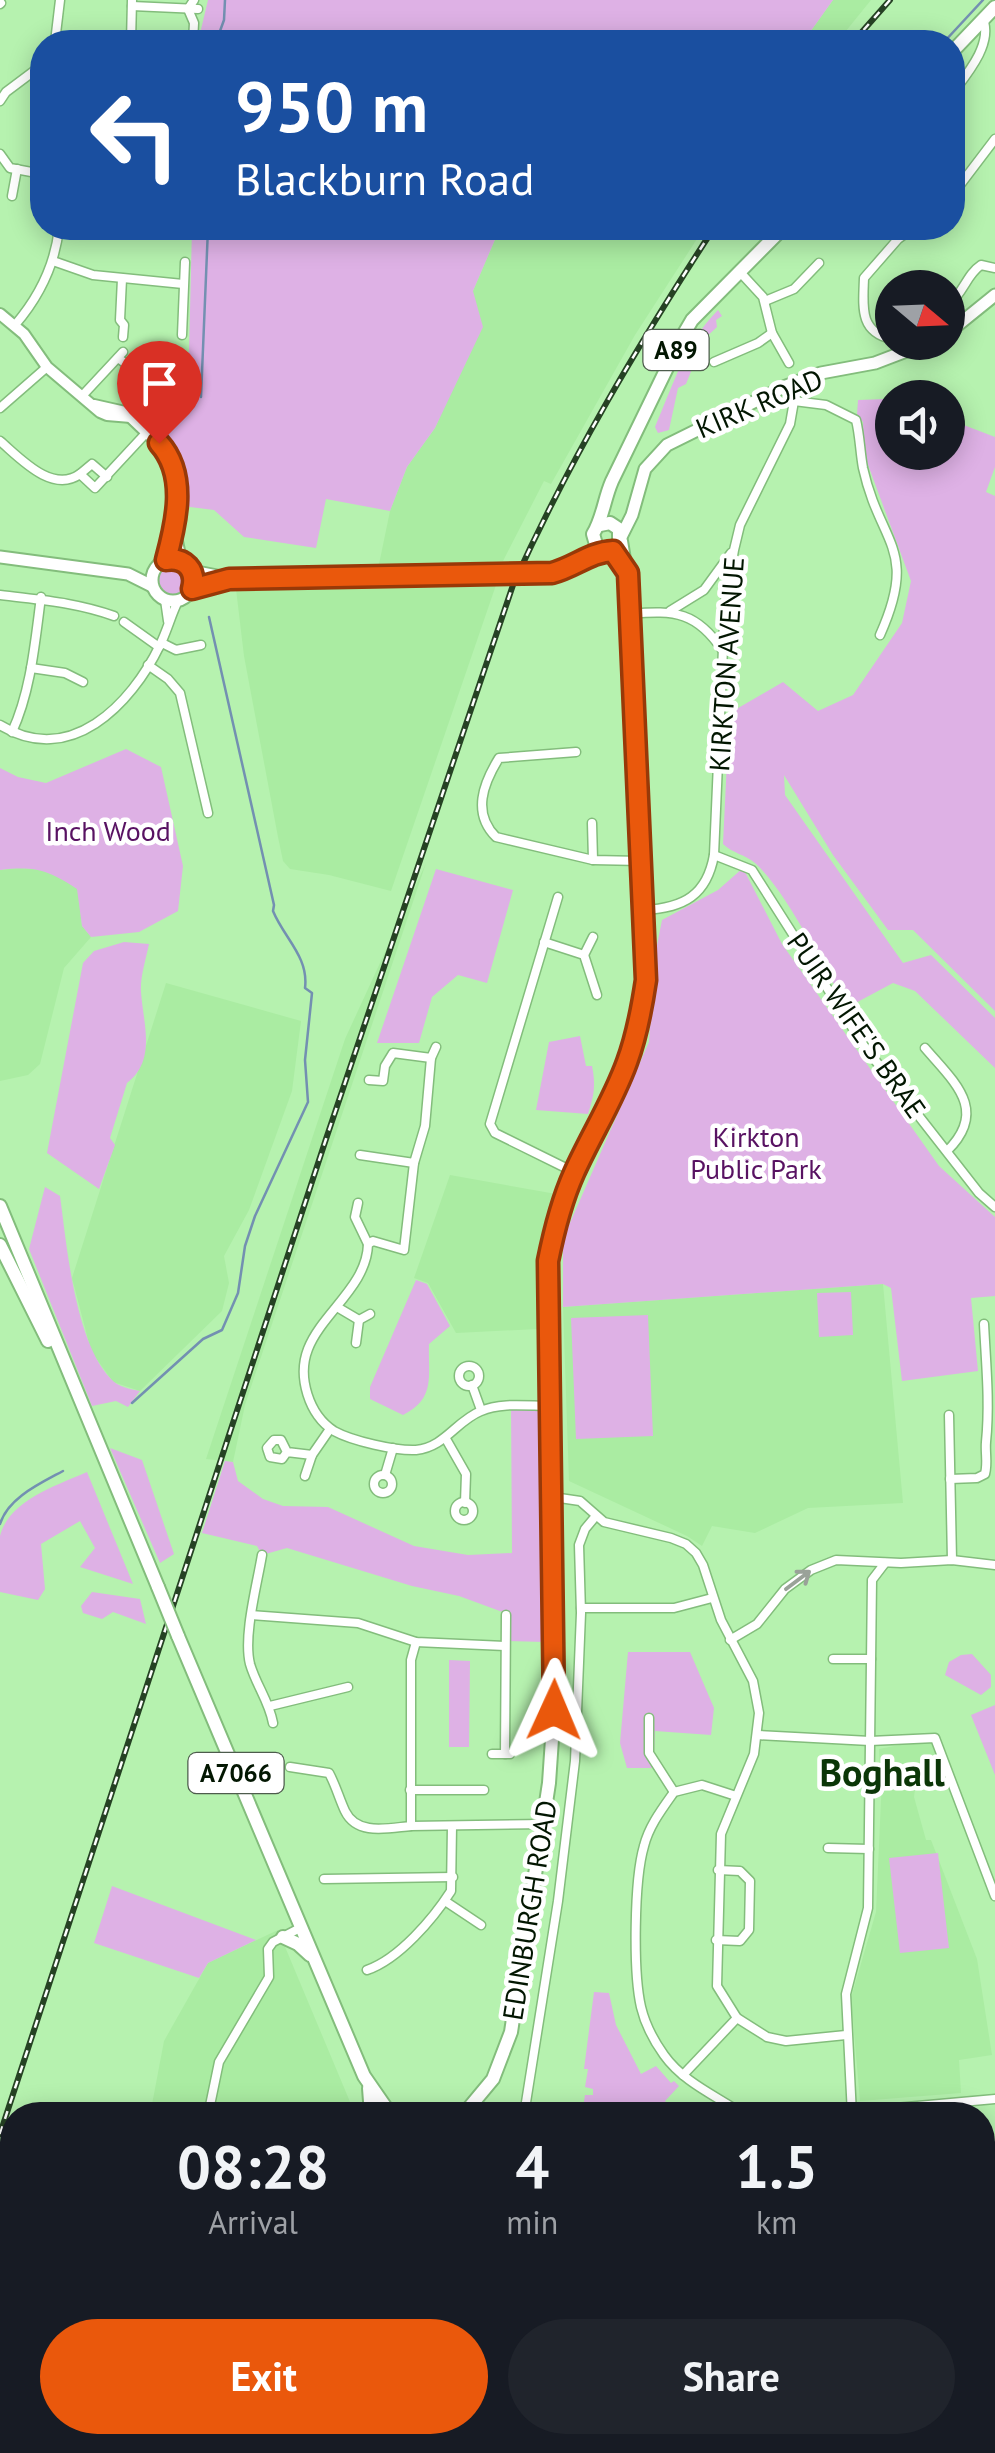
<!DOCTYPE html>
<style>
:root{--surface:#171b24;--page:#20242c;--text:#f1f3f6;--muted:#9ea1a6;--accent:#ea580c}
body{margin:0;font-family:"PT Sans",sans-serif;background:var(--page);color:var(--text);height:100vh;display:flex;flex-direction:column;font-size:38px;white-space:nowrap}
*{box-sizing:border-box;margin:0}
p{font-size:32px;color:var(--muted)}
.icon{flex:none;width:55px;height:55px;fill:none;stroke:currentColor;stroke-width:2;stroke-linecap:round;stroke-linejoin:round}
.map{position:relative;flex:1;overflow:hidden}
.side{position:absolute;left:0px;top:2102px;width:995px;height:352px;display:flex;flex-direction:column;background:var(--surface);border-radius:40px 40px 0 0;box-shadow:0 5px 25px #0003}
.side>*{flex:none}
.top-card{position:absolute;left:30px;top:30px;width:935px;height:210px;border-radius:40px;box-shadow:0 5px 25px #0003;background:#1a4fa0;color:#fff;overflow:hidden}
.needle{width:65px;rotate:109deg}
.buttons{position:absolute;left:875px;top:270px;display:grid;gap:20px}
.buttons a{display:grid;place-items:center;width:90px;height:90px;border-radius:50%;background:var(--surface);box-shadow:0 5px 25px #0003;font-size:50px}
.pin{position:absolute;display:grid;place-items:center;width:85px;height:85px;color:#fff;margin:-102px -42px;border-radius:50% 50% 50% 0;rotate:-45deg;box-shadow:0 0 10px #0007}
.pin .icon{rotate:45deg}
.me{position:absolute;width:110px;margin:-55px;rotate:1deg;stroke-linejoin:round;filter:drop-shadow(0 0 8px #0008)}
.turn{display:flex;align-items:center;gap:35px;height:210px;padding:0 40px;font-size:45px}
.turn .icon{width:130px;height:130px;stroke-width:2.5}
.turn b{display:block;font-size:70px;line-height:85px}
.eta{display:flex;justify-content:space-evenly;align-items:center;height:170px;text-align:center}
.eta b{font-size:60px;font-weight:800;line-height:70px}
.cta{display:flex;gap:20px;margin-top:auto;padding:20px 40px}
.cta a{flex:1;height:115px;border-radius:60px;background:var(--accent);color:#fff;font-size:40px;font-weight:800;line-height:115px;text-align:center}
.cta a+a{background:var(--page);color:var(--text)}
.map>svg:first-child{display:block}
</style>
<div class="map">
<svg width="995" height="2453" viewBox="0 0 995 2453">
<rect width="100%" height="100%" fill="#b6f2af"/>
<g fill="#aaeca2">
<path d="M833,0H871L837,42H803Z"/>
<path d="M500,228H623L634,239L644,228H704L635,335L551,484L544,481L503,561L378,569L390,511L407,467L435,428L457,377L473,291Z"/>
<path d="M496,585L391,891L329,875L290,869L283,861L278,837L244,656L236,589Z"/>
<path d="M426,863L245,1405L233,1462L206,1459L345,1039Z"/>
<path d="M19,868L48,870L78,889L82,926L91,937L64,968L40,1064L28,1075L0,1081V870Z"/>
<path d="M166,983L301,1021L292,1091L249,1210L224,1256L229,1283L222,1311L140,1391L113,1382L91,1351L72,1278Z"/>
<path d="M450,1175L556,1194L546,1230L538,1329L456,1333L428,1283L414,1278Z"/>
<path d="M883,1284L903,1503L808,1508L755,1533L712,1526L702,1546L687,1536L569,1481L563,1307Z"/>
<path d="M920,1741L932,1742L940,1768L924,1775L880,1774L879,1749Z"/>
<path d="M882,1778L916,1781L914,1797L926,1840H931L977,1959L992,2055L959,2060L961,2093L860,2101L851,1998L876,1912Z"/>
<path d="M278,1930L353,2109L351,2115H150L164,2041L208,1963Z"/>
</g>
<g fill="#deb1e5">
<path d="M208,0H833L803,42H198Z"/>
<path d="M192,228H500L473,291L483,327L435,428L407,467L390,511L326,499L316,548L244,537L214,510L182,506L180,460L155,424C186,414 174,381 182,356L189,352Z"/>
<path d="M718,310L722,316L716,320L717,327L704,339L686,384L678,388L669,430L658,433L655,427C673,385 686,342 718,310Z"/>
<path d="M886,399L892,401V452H948V419L995,437V467L986,492L995,496V1011L913,930H888L833,855L784,775L785,795L903,963L931,955L995,1018V1068L915,991L893,983L848,1007C822,967 788,893 755,863C746,855 732,853 723,844L729,719L733,711L783,682L818,711L853,695L902,623L911,581L864,454L863,422L857,415L858,400Z"/>
<path d="M169,564L190,571L187,587L182,593L169,595L159,591L156,575Z"/>
<path d="M126,749L161,767L183,866L178,911L139,932L91,937L82,926L77,889C48,870 35,866 0,870V768L18,777L46,783Z"/>
<path d="M743,868L782,944L939,1166L995,1217V1296L971,1298L978,1371L902,1381L891,1288L883,1284L563,1307V1239L649,1042L655,955L662,920L718,890Z"/>
<path d="M436,869L513,890L487,983L458,975L432,997L419,1043H377Z"/>
<path d="M124,942L149,944C146,959 140,977 141,992C143,1023 157,1060 127,1083L110,1138L115,1145L99,1189L47,1153L83,963L94,951Z"/>
<path d="M580,1036L586,1066H592C596,1085 594,1096 588,1114L536,1110L549,1042Z"/>
<path d="M45,1187L60,1196C67,1247 75,1342 111,1379C118,1387 130,1389 140,1391L128,1407L116,1401L92,1406L29,1249Z"/>
<path d="M416,1280L427,1284L450,1326L429,1344C428,1377 436,1398 403,1415L370,1399V1387Z"/>
<path d="M851,1292L853,1335L819,1337L817,1293Z"/>
<path d="M648,1315L653,1436L576,1439L571,1318Z"/>
<path d="M511,1406H550L545,1642L508,1641V1614L459,1596L412,1586L287,1548L262,1555L257,1546L202,1533L225,1461L233,1462L238,1481L263,1499L283,1506L328,1507L414,1546L468,1555L512,1553Z"/>
<path d="M110,1448L142,1460L174,1554L160,1563Z"/>
<path d="M87,1472L133,1584L80,1567L95,1548L80,1521L41,1544L45,1589L38,1600L0,1592C0,1575 0,1552 0,1536C9,1500 58,1485 87,1472Z"/>
<path d="M92,1592L140,1599L146,1624L113,1612L102,1619L83,1613L81,1606Z"/>
<path d="M628,1652H690L714,1708L711,1735L655,1731L654,1754L663,1768H627L620,1743Z"/>
<path d="M972,1654L991,1675V1687L981,1695L945,1675L949,1662L961,1655Z"/>
<path d="M449,1660L470,1661L469,1747H449Z"/>
<path d="M995,1705V1775L971,1715Z"/>
<path d="M938,1853L949,1948L900,1953L889,1858Z"/>
<path d="M112,1886L256,1940L208,1963L199,1978L94,1943Z"/>
<path d="M594,1992L609,1993L616,2025L641,2074L656,2066L671,2083L674,2081L679,2086L665,2101L678,2115H582L585,2095H593V2089L585,2087L588,2069H584Z"/>
<path d="M983,2312L994,2314L995,2453H913L912,2443L982,2442Z"/>
<path d="M310,2443H496L500,2453H306Z"/>
</g>
<g fill="none" stroke-linecap="round" stroke-linejoin="round">
<g stroke="#7390b1" stroke-width="2.5">
<path d="M216,42L224,20L225,0"/>
<path d="M944,42L983,0"/>
<path d="M201,397L208,228"/>
<path d="M132,1403L203,1339L222,1330L238,1293L245,1246L255,1216L308,1102L305,1060L312,993L305,988C309,957 284,938 273,911L274,905L209,617"/>
<path d="M0,1524C8,1498 39,1484 63,1471"/>
<path d="M0,2191L8,2194"/>
<path d="M251,2442L253,2453"/>
</g>
<defs>
<g id="minor">
<path d="M0,4L1,3"/>
<path d="M132,6L198,9"/>
<path d="M55,42L60,0"/>
<path d="M131,42L132,0"/>
<path d="M193,42L194,23L188,9L194,0"/>
<path d="M952,94C967,74 993,44 983,19"/>
<path d="M0,101L6,92L42,65"/>
<path d="M0,154L10,168L42,174"/>
<path d="M957,189L995,139"/>
<path d="M12,196L17,169"/>
<path d="M185,234V228"/>
<path d="M53,261L93,275L183,284"/>
<path d="M739,271L763,297L772,333L789,363"/>
<path d="M122,279L120,320L124,325L123,337"/>
<path d="M765,301L794,289L819,263"/>
<path d="M948,305C964,293 966,275 981,265L995,268"/>
<path d="M15,325C39,297 55,265 59,228"/>
<path d="M182,335L185,262"/>
<path d="M892,339C859,332 863,307 864,278L898,239L913,228"/>
<path d="M118,358L154,384L171,383"/>
<path d="M714,362L758,343L772,333"/>
<path d="M82,396L123,352"/>
<path d="M794,401L826,405L856,420C860,436 860,452 863,468C880,545 919,548 880,635"/>
<path d="M0,408L47,367"/>
<path d="M0,441C20,458 52,494 80,474L95,488L147,432"/>
<path d="M80,474L92,464L107,477"/>
<path d="M0,595C39,600 75,602 114,616"/>
<path d="M165,600L168,621"/>
<path d="M670,611L704,590L731,553"/>
<path d="M631,614C675,610 697,612 723,651"/>
<path d="M124,622L159,647"/>
<path d="M162,643L176,650L201,645"/>
<path d="M148,665L168,679L180,693L208,813"/>
<path d="M31,668L65,673L83,682"/>
<path d="M0,725C70,768 131,705 160,645C167,631 171,615 178,601"/>
<path d="M12,732C31,691 35,642 41,597"/>
<path d="M576,752L499,758C483,784 472,813 496,837L593,860L641,861"/>
<path d="M592,823L593,860"/>
<path d="M714,855L752,870L864,1046L979,1193L995,1207"/>
<path d="M558,897L490,1124L495,1133L574,1172"/>
<path d="M644,910C684,908 707,895 714,855L725,602L734,550L740,525L790,424L794,401L786,386"/>
<path d="M544,942L584,955L597,995"/>
<path d="M584,955L593,937"/>
<path d="M436,1047L431,1058L425,1126L414,1163L404,1250L373,1241L368,1244C367,1286 322,1313 308,1349C297,1377 309,1415 334,1431C352,1441 396,1451 416,1450C445,1447 456,1421 481,1411C501,1402 528,1406 550,1406"/>
<path d="M925,1048C954,1082 989,1110 947,1151"/>
<path d="M369,1080L383,1081L385,1066L393,1053L431,1058"/>
<path d="M360,1155L414,1163"/>
<path d="M358,1203L355,1217L368,1244"/>
<path d="M337,1307L359,1320L370,1314"/>
<path d="M356,1343L359,1320"/>
<circle cx="469" cy="1376" r="10"/>
<path d="M472,1385L481,1410"/>
<path d="M949,1415L952,1560"/>
<path d="M446,1439L466,1474L465,1503"/>
<path d="M287,1452L281,1440H274L267,1448L270,1457L282,1459L287,1452L312,1455"/>
<circle cx="383" cy="1484" r="9"/>
<path d="M385,1475L393,1448"/>
<path d="M305,1476L312,1455L330,1429"/>
<path d="M950,1479L977,1478L985,1474C988,1463 985,1453 986,1442C990,1403 986,1364 984,1324"/>
<path d="M553,1497L580,1501L604,1522L671,1538L686,1544L696,1553L703,1565L721,1620L753,1681L759,1713L754,1754L721,1834L717,1986L737,2018L767,2037L786,2041L846,2035"/>
<circle cx="464" cy="1511" r="9"/>
<path d="M262,1555C257,1585 243,1636 250,1664C256,1685 269,1701 273,1723"/>
<path d="M581,1608H674L712,1598"/>
<path d="M252,1615L358,1623L416,1642L505,1646"/>
<path d="M730,1640L757,1624L785,1589L811,1570L836,1560L901,1563L952,1560L995,1565"/>
<path d="M416,1642L411,1660V1826L545,1824"/>
<path d="M833,1659H871"/>
<path d="M270,1706L348,1687"/>
<path d="M649,1718V1753L674,1792"/>
<path d="M757,1735L870,1741L935,1738L995,1896"/>
<path d="M492,1754H510"/>
<path d="M505,1754L506,1615"/>
<path d="M290,1767L329,1773C336,1786 339,1798 345,1811C357,1836 388,1828 411,1826"/>
<path d="M410,1790H484"/>
<path d="M736,1796L702,1785L674,1792C662,1809 649,1826 644,1846C634,1880 633,1972 641,2007C645,2024 654,2041 664,2055C684,2083 717,2096 744,2115"/>
<path d="M828,1848L869,1849"/>
<path d="M324,1879L453,1877"/>
<path d="M445,1901L481,1925"/>
<path d="M716,1940L740,1941L749,1930L750,1881L740,1871L718,1870"/>
<path d="M367,1970C399,1959 433,1919 451,1891L452,1826"/>
<path d="M683,2075L737,2018"/>
<path d="M851,2112L995,2099"/>
<path d="M208,2115L219,2062L269,1977L268,1949L273,1942L302,1927"/>
<path d="M524,2115L558,1901L575,1761L581,1613L579,1545L585,1529L595,1517"/>
<path d="M852,2115L846,1994L868,1908L872,1580L885,1563"/>
<path d="M664,2442L667,2453"/>
<path d="M742,2442L757,2453"/>
<path d="M579,2449L603,2442"/>
<path d="M111,2453V2442"/>
<path d="M848,2453L862,2442"/>
</g>
<g id="tertiary">
<path d="M0,314L24,334L47,367L100,412L107,415L131,417"/>
<path d="M94,405L125,412L169,454L174,466L176,500L174,531L166,560"/>
<path d="M175,532L181,560"/>
</g>
<g id="secondary">
<path d="M948,333L995,295"/>
<path d="M621,537L632,515L645,469L667,445L786,386L821,373L875,363L930,342"/>
<path d="M0,557L128,574L152,586"/>
<circle cx="173" cy="580" r="21"/>
<path d="M192,571L232,579L501,573"/>
<path d="M528,573L562,571L600,550"/>
</g>
<g id="primary">
<path d="M952,52L995,7"/>
<path d="M600,525L610,523L619,529V545"/>
<path d="M613,551L597,548L593,534C603,518 604,499 612,481L682,337L692,320L783,228"/>
<path d="M0,1206L158,1587"/>
<path d="M0,1245L48,1341"/>
<path d="M178,1636L364,2076L391,2115"/>
<path d="M283,1937L298,1944L310,1955"/>
<path d="M369,2088L371,2115"/>
<path d="M463,2115L493,2079L511,2032L549,1783L554,1710L556,1612L548,1261L556,1220L574,1172L608,1108L628,1059L646,979L630,596L621,541"/>
<path d="M0,2221L12,2218"/>
<path d="M523,2442L529,2453"/>
<path d="M535,2442L539,2453"/>
<path d="M290,2453L294,2442"/>
</g>
</defs>
<use href="#minor" stroke="#83bd7c" stroke-width="11"/>
<use href="#tertiary" stroke="#83bd7c" stroke-width="14"/>
<use href="#secondary" stroke="#83bd7c" stroke-width="15"/>
<use href="#primary" stroke="#83bd7c" stroke-width="16"/>
<use href="#minor" stroke="#fff" stroke-width="8"/>
<use href="#tertiary" stroke="#fff" stroke-width="10"/>
<use href="#secondary" stroke="#fff" stroke-width="11"/>
<use href="#primary" stroke="#fff" stroke-width="12"/>
<defs>
<g id="rail">
<path d="M853,42L890,0"/>
<path d="M0,2134L326,1139L513,585C570,459 639,343 714,228"/>
</g>
</defs>
<use href="#rail" stroke="#264224" stroke-width="6"/>
<use href="#rail" stroke="#fff" stroke-width="2.5" stroke-dasharray="8" stroke-linecap="butt"/>
<defs>
<path id="secondary-bridge" d="M501,573H528"/>
<path id="primary-bridge" d="M158,1587L178,1636"/>
</defs>
<use href="#secondary-bridge" stroke="#83bd7c" stroke-width="15" stroke-linecap="butt"/>
<use href="#primary-bridge" stroke="#83bd7c" stroke-width="16" stroke-linecap="butt"/>
<use href="#secondary-bridge" stroke="#fff" stroke-width="11"/>
<use href="#primary-bridge" stroke="#fff" stroke-width="12"/>
</g>
<defs><path id="oneway-shaft" d="M-6 0H5M1.5-3L5.5 0L1.5 3" fill="none" stroke-width="1.6" stroke-linecap="round" stroke-linejoin="round" transform="scale(2.5)"/></defs>
<use stroke="#9aa299" href="#oneway-shaft" transform="translate(798 1580) rotate(-37)"/>
<g fill="none" stroke-linecap="round" stroke-linejoin="round">
<defs>
<path id="route" d="M159,443C188,475 176,523 166,560C185,557 197,570 192,589L229,579L552,573C575,567 590,552 613,551L628,573L646,980C642,1007 637,1035 627,1062C613,1101 591,1135 574,1173C561,1202 554,1231 548,1261L554,1710"/>
</defs>
<use href="#route" stroke="#983908" stroke-width="25"/>
<use href="#route" stroke="#ea580c" stroke-width="18"/>
</g>
<g text-anchor="middle" dominant-baseline="central" stroke-width="9" stroke-linejoin="round" paint-order="stroke">
<g fill="#fff" stroke="#4e5c4d" stroke-width="2.5">
<rect x="643.5" y="330" width="65" height="40" rx="8"/>
<rect x="188.5" y="1753" width="95" height="40" rx="8"/>
</g>
<g font-size="25" font-weight="bold" fill="#021601">
<text x="676" y="350">A89</text>
<text x="236" y="1773">A7066</text>
</g>
<g font-size="28" fill="#021601" stroke="#fff">
<text transform="translate(759 403) rotate(-23)">KIRK ROAD</text>
<text transform="translate(726 664) rotate(-86)">KIRKTON AVENUE</text>
<text transform="translate(857 1025) rotate(55)">PUIR WIFE'S BRAE</text>
<text transform="translate(529 1910) rotate(-81)">EDINBURGH ROAD</text>
</g>
<g font-size="28" fill="#581262" stroke="#fff">
<text x="108" y="830">Inch Wood</text>
<text x="756" y="1136">Kirkton<tspan x="756" dy="32">Public Park</tspan></text>
</g>
<g font-size="38" font-weight="bold" fill="#0b3607" stroke="#fff">
<text x="882" y="1771">Boghall</text>
</g>
</g>
</svg>
<div class="buttons">
<a><svg class="needle" viewBox="-14 -14 28 28"><path d="M0-13l5 13h-10z" fill="#e53935"/><path d="M0 13l5-13h-10z" fill="#9ea1a6"/></svg></a>
<a><svg class="icon" aria-label="sound" viewBox="0 0 24 24"><path d="M4 9h4l5-4v14l-5-4H4zM17 9q2 3 0 6"/></svg></a>
</div>
<div class="pin" style="left:159px;top:443px;background:#d93025"><svg class="icon" aria-label="arrive" viewBox="0 0 24 24"><path d="M6 21V4h12l-3 4 3 4H6"/></svg></div>
<svg class="me" style="left:554px;top:1710px" viewBox="-20 -20 40 40"><path d="M0-17L14 15 0 8-14 15z" fill="#ea580c" stroke="#fff" stroke-width="4"/></svg>
<div class="top-card">
<div class="turn"><svg class="icon" aria-label="left" viewBox="0 0 24 24"><path d="M17 20v-9H6M10 6l-5 5 5 5"/></svg><div><b>950 m</b>Blackburn Road</div></div>
</div>
<section class="side">
<div class="eta">
<div><b>08:28</b><p>Arrival</p></div>
<div><b>4</b><p>min</p></div>
<div><b>1.5</b><p>km</p></div>
</div>
<div class="cta"><a>Exit</a><a>Share</a></div>
</section>
</div>
